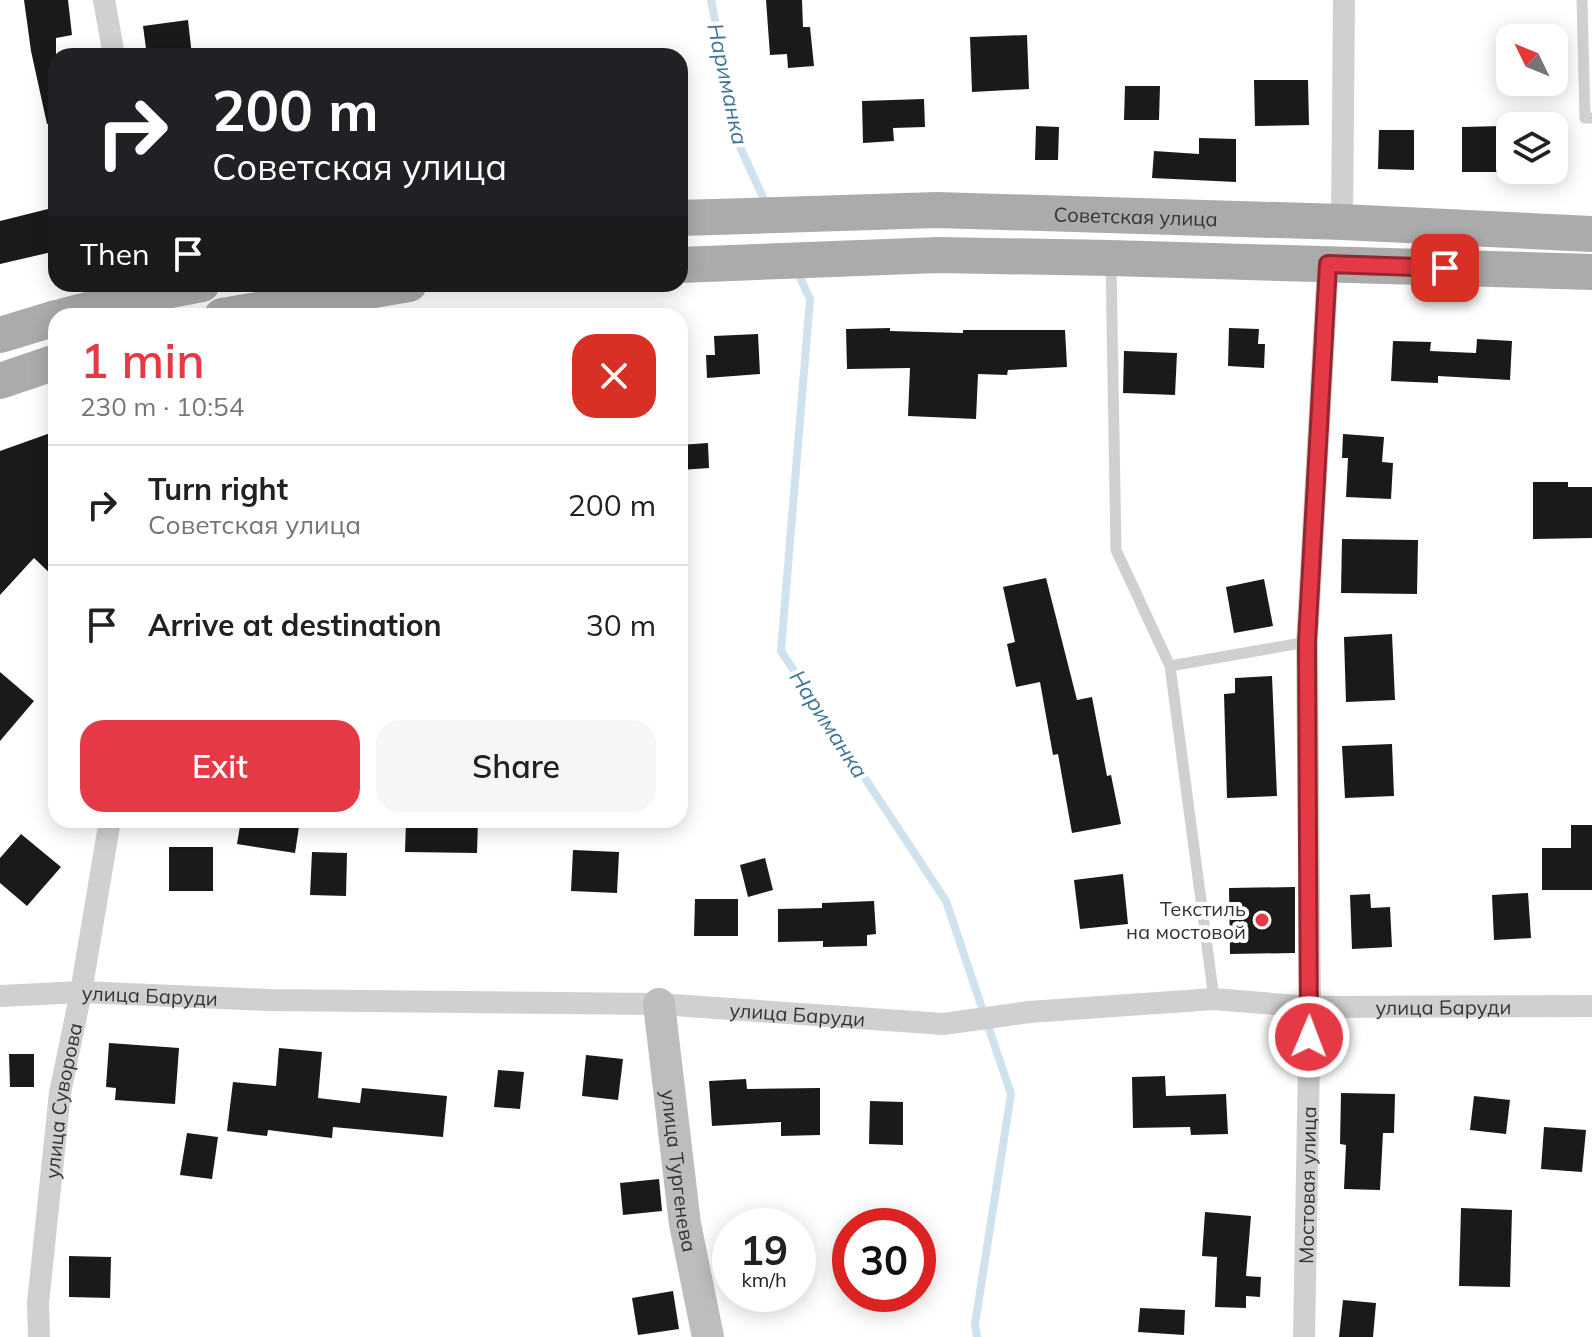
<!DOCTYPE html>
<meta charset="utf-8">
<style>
:root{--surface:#fff;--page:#f6f6f6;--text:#202124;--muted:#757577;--line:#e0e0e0;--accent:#e63946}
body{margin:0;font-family:Mulish,sans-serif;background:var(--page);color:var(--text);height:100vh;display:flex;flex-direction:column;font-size:30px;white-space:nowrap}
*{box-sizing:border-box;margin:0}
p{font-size:26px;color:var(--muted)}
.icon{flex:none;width:44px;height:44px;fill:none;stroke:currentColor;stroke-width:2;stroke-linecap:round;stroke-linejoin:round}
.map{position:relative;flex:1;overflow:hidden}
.details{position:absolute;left:48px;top:308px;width:640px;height:520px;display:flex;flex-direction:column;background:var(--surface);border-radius:24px;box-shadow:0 4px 20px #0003}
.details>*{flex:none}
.top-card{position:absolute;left:48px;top:48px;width:640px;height:244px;border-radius:24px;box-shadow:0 4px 20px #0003;background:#202124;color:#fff;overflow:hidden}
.needle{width:52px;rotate:313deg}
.controls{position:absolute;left:1496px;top:24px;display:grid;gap:16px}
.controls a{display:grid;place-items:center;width:72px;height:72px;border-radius:16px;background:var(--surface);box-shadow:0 4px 20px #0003;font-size:40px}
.speed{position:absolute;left:712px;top:1208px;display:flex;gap:16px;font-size:40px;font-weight:700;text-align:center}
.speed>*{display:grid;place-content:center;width:104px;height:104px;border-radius:50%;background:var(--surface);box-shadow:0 4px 20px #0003;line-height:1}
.speed small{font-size:20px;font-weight:400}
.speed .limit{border:12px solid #d22;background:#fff;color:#111}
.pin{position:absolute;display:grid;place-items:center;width:68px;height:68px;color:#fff;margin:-34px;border-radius:16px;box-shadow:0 4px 12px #0006}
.me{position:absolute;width:88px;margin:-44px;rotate:1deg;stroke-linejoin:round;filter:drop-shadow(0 0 6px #0008)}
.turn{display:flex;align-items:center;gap:28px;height:168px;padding:0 32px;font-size:36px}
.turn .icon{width:104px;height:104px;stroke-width:2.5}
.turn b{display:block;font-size:56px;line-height:68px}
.then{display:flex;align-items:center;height:76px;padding:0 32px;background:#0003;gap:16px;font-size:30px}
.round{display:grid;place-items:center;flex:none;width:84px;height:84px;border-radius:24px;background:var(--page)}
.head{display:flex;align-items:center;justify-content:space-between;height:136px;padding:0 32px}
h1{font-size:48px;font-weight:600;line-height:60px;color:var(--accent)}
.button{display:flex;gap:16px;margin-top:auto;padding:16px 32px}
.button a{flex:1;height:92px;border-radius:24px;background:var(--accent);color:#fff;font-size:32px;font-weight:600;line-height:92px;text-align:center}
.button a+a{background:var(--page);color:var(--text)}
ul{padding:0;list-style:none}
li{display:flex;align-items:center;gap:24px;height:120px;padding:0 32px;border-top:2px solid var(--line)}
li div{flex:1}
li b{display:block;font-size:30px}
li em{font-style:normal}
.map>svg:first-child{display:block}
</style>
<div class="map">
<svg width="1592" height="1337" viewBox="0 0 1592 1337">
<rect width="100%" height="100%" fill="#fff"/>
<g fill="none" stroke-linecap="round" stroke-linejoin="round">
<g stroke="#cfe2ee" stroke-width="8">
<path d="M711,0L740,147L767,206"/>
<path d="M796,269L810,299L781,651L946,901L1011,1094L975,1324L977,1337"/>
</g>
</g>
<g fill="#1a1a1a">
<path d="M24,0H68L72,35L56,38V123L47,124L31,51Z"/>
<path d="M766,0H802L803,27H810L814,66L788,68L787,54L770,55Z"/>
<path d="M188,20L192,56H147L143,26Z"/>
<path d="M1027,35L1029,89L972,92L970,37Z"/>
<path d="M1254,80H1308L1309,125L1255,126Z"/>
<path d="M1125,86H1160L1159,120H1124Z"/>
<path d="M924,99L925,127L893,128L894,141L863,143L862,101Z"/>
<path d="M1036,126L1059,127L1058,160H1035Z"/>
<path d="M1504,126V172H1462V127Z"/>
<path d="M1379,130H1414V170L1378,169Z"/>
<path d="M1199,138L1236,139V182L1152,178L1154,151L1199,154Z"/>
<path d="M56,207V251L0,264V221Z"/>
<path d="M890,328V331L963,333V330H1065L1067,367L1008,370L1007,375L978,374L976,419L908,416L910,368L847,369L846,329Z"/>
<path d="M1229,328L1259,329L1258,344H1265L1264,368L1228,366Z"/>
<path d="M758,334L760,374L707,378L706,355H715L714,336Z"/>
<path d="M1477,339L1512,341L1510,380L1438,376V383L1391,381L1393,341L1431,342L1430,351L1476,353Z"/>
<path d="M1124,351L1177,353L1175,395L1123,393Z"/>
<path d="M56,431V579L34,558L0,595V451Z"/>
<path d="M1343,434L1384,437L1382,462L1393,463L1391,499L1346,497L1348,458H1342Z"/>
<path d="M708,443L709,468L680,470V445Z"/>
<path d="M1533,482H1568V487H1592V538L1533,539Z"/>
<path d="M1342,539L1418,540L1417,594L1341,593Z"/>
<path d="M1046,578L1077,700L1092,697L1107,776L1111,775L1121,824L1072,833L1058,754L1053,755L1040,682L1016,687L1007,644L1015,642L1003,587Z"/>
<path d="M1264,579L1273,626L1234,633L1226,587Z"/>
<path d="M1392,634L1395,700L1346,702L1344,637Z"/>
<path d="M0,672L34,701L0,741Z"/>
<path d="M1272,676L1277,796L1227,798L1224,694L1235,693V678Z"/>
<path d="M1392,744L1394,796L1345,798L1342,746Z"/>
<path d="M241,820H300L295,853L237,844Z"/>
<path d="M406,820H478L477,853L405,852Z"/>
<path d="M1571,825H1592V890H1542V848H1571Z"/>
<path d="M21,834L61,867L27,906L0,883V858Z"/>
<rect x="169" y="847" width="44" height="44"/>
<path d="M573,850L619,852L617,893L571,891Z"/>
<path d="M312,852L347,853L346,896L310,895Z"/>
<path d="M765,858L773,890L748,897L740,865Z"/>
<path d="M1123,874L1128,924L1080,929L1074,880Z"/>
<path d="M1295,887V953L1230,954L1229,888Z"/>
<path d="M1528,893L1531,938L1494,940L1492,895Z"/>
<path d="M1370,894L1371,908L1390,907L1392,947L1352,949L1350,895Z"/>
<path d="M695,899H738V936H694Z"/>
<path d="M874,901L876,934L867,935V946L823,947V941L778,942V909L822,908V903Z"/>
<path d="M109,1043L179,1048L175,1104L115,1100L116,1088L106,1087Z"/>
<path d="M279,1048L322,1052L318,1098L360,1103L362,1088L447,1096L443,1137L333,1127L332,1138L268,1130L267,1136L227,1131L233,1082L276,1086Z"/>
<path d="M9,1054H34V1087H10Z"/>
<path d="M586,1055L623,1059L618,1100L582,1096Z"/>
<path d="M498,1070L524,1072L520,1109L494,1107Z"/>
<path d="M1165,1076L1166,1096L1226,1094L1228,1134L1191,1135L1190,1127L1133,1128L1132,1077Z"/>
<path d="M746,1079L747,1089L820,1088V1135L781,1136V1122L712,1126L709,1081Z"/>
<path d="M1341,1093L1395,1094L1394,1133H1383L1380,1190L1344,1189L1346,1145L1340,1144Z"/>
<path d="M1474,1096L1510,1100L1506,1134L1470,1130Z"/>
<path d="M870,1101L903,1102V1145L869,1144Z"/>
<path d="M1544,1127L1586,1130L1582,1172L1541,1169Z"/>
<path d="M187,1133L218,1137L212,1179L180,1175Z"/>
<path d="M659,1179L662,1211L623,1215L620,1183Z"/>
<path d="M1461,1208L1512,1210L1510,1287L1459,1286Z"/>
<path d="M1205,1212L1251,1216L1246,1276L1261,1277L1260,1297L1246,1296V1308L1215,1307L1217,1257L1202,1256Z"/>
<path d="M69,1256L111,1257L110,1298L69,1297Z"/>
<path d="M673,1291L679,1329L638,1335L632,1298Z"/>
<path d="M1343,1300L1376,1303L1373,1337H1339Z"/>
<path d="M1140,1308L1185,1310L1184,1335L1138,1332Z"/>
</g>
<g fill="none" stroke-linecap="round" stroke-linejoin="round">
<g stroke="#d0d0d0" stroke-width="11">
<path d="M1582,0L1585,118H1592"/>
<path d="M1111,263L1116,550L1170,666L1214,999"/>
<path d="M1170,666L1307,642"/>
</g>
<g stroke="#d0d0d0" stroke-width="22">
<path d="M104,0L114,56"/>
<path d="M1342,222L1344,0"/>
<path id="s1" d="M0,996L81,992L269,1000L659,1004L943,1024L1029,1012L1214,999L1310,1007L1592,1006"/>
<path id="s2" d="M39,1337L38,1303L60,1093L81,992L110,820"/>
<path id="s3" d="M1304,1337L1310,1007L1307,642L1328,264"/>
</g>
<path stroke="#bdbdbd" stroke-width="32" id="s4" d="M659,1004L685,1224L708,1337"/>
<g stroke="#ababab" stroke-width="36">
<path id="s5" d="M680,218L937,210L1342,222L1592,234"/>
<path d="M680,265L938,255L1111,258L1592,272"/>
<path d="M64,316L155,293L202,284"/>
<path d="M222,316L409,284"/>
<path d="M0,335L56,318"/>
<path d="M0,381L56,362"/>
</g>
</g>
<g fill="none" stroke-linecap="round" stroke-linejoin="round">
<defs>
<path id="route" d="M1309,1037L1307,642L1328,264L1445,268"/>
</defs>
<use href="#route" stroke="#96252e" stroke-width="20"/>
<use href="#route" stroke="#e63946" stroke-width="14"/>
</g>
<circle fill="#e63946" stroke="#fff" stroke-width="3" cx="1262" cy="920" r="8"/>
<g text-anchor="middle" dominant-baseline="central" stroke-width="8" stroke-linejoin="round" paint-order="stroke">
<g font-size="20" fill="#333" stroke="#fff">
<text stroke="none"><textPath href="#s5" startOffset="456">Советская улица</textPath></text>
<text stroke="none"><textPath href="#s1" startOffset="150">улица Баруди</textPath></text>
<text stroke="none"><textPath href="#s1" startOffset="1446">улица Баруди</textPath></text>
<text stroke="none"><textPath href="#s1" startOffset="798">улица Баруди</textPath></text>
<text stroke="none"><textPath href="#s2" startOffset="238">улица Суворова</textPath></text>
<text stroke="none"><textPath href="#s4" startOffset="168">улица Тургенева</textPath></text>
<text stroke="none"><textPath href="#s3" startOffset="152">Мостовая улица</textPath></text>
</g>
<g font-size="20" fill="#333" stroke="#fff" text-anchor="end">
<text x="1246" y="908">Текстиль<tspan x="1246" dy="23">на мостовой</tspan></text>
</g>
<g font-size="22" font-style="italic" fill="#3f7597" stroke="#fff">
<text transform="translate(728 84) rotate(78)">Нариманка</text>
<text transform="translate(829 724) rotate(57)">Нариманка</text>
</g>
</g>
</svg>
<div class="controls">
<a><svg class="needle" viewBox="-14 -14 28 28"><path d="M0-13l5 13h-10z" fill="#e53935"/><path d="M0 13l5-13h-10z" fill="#757577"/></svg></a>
<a><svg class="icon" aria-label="layers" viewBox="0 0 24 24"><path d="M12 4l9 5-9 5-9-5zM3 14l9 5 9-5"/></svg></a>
</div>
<div class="speed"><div>19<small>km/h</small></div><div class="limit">30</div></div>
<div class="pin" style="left:1445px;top:268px;background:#d93025"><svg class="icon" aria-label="arrive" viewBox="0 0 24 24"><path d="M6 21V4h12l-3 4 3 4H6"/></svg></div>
<svg class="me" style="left:1309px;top:1037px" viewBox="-20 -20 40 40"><circle r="17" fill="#e63946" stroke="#fff" stroke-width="3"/><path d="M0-11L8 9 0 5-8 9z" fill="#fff"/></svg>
<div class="top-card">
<div class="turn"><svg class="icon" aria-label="right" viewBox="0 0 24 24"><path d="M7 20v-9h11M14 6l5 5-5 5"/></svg><div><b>200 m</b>Советская улица</div></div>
<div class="then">Then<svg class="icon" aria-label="arrive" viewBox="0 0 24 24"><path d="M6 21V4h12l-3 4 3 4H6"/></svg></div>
</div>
<section class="details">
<div class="head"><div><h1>1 min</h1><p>230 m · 10:54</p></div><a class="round" style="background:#d93025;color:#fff"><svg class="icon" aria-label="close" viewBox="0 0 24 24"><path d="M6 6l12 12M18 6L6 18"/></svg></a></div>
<ul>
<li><svg class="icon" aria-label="right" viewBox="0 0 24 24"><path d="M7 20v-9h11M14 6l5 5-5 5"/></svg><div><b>Turn right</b><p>Советская улица</p></div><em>200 m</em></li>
<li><svg class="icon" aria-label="arrive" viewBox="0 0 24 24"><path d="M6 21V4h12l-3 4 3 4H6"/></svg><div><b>Arrive at destination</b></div><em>30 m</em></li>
</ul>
<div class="button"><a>Exit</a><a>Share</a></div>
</section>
</div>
